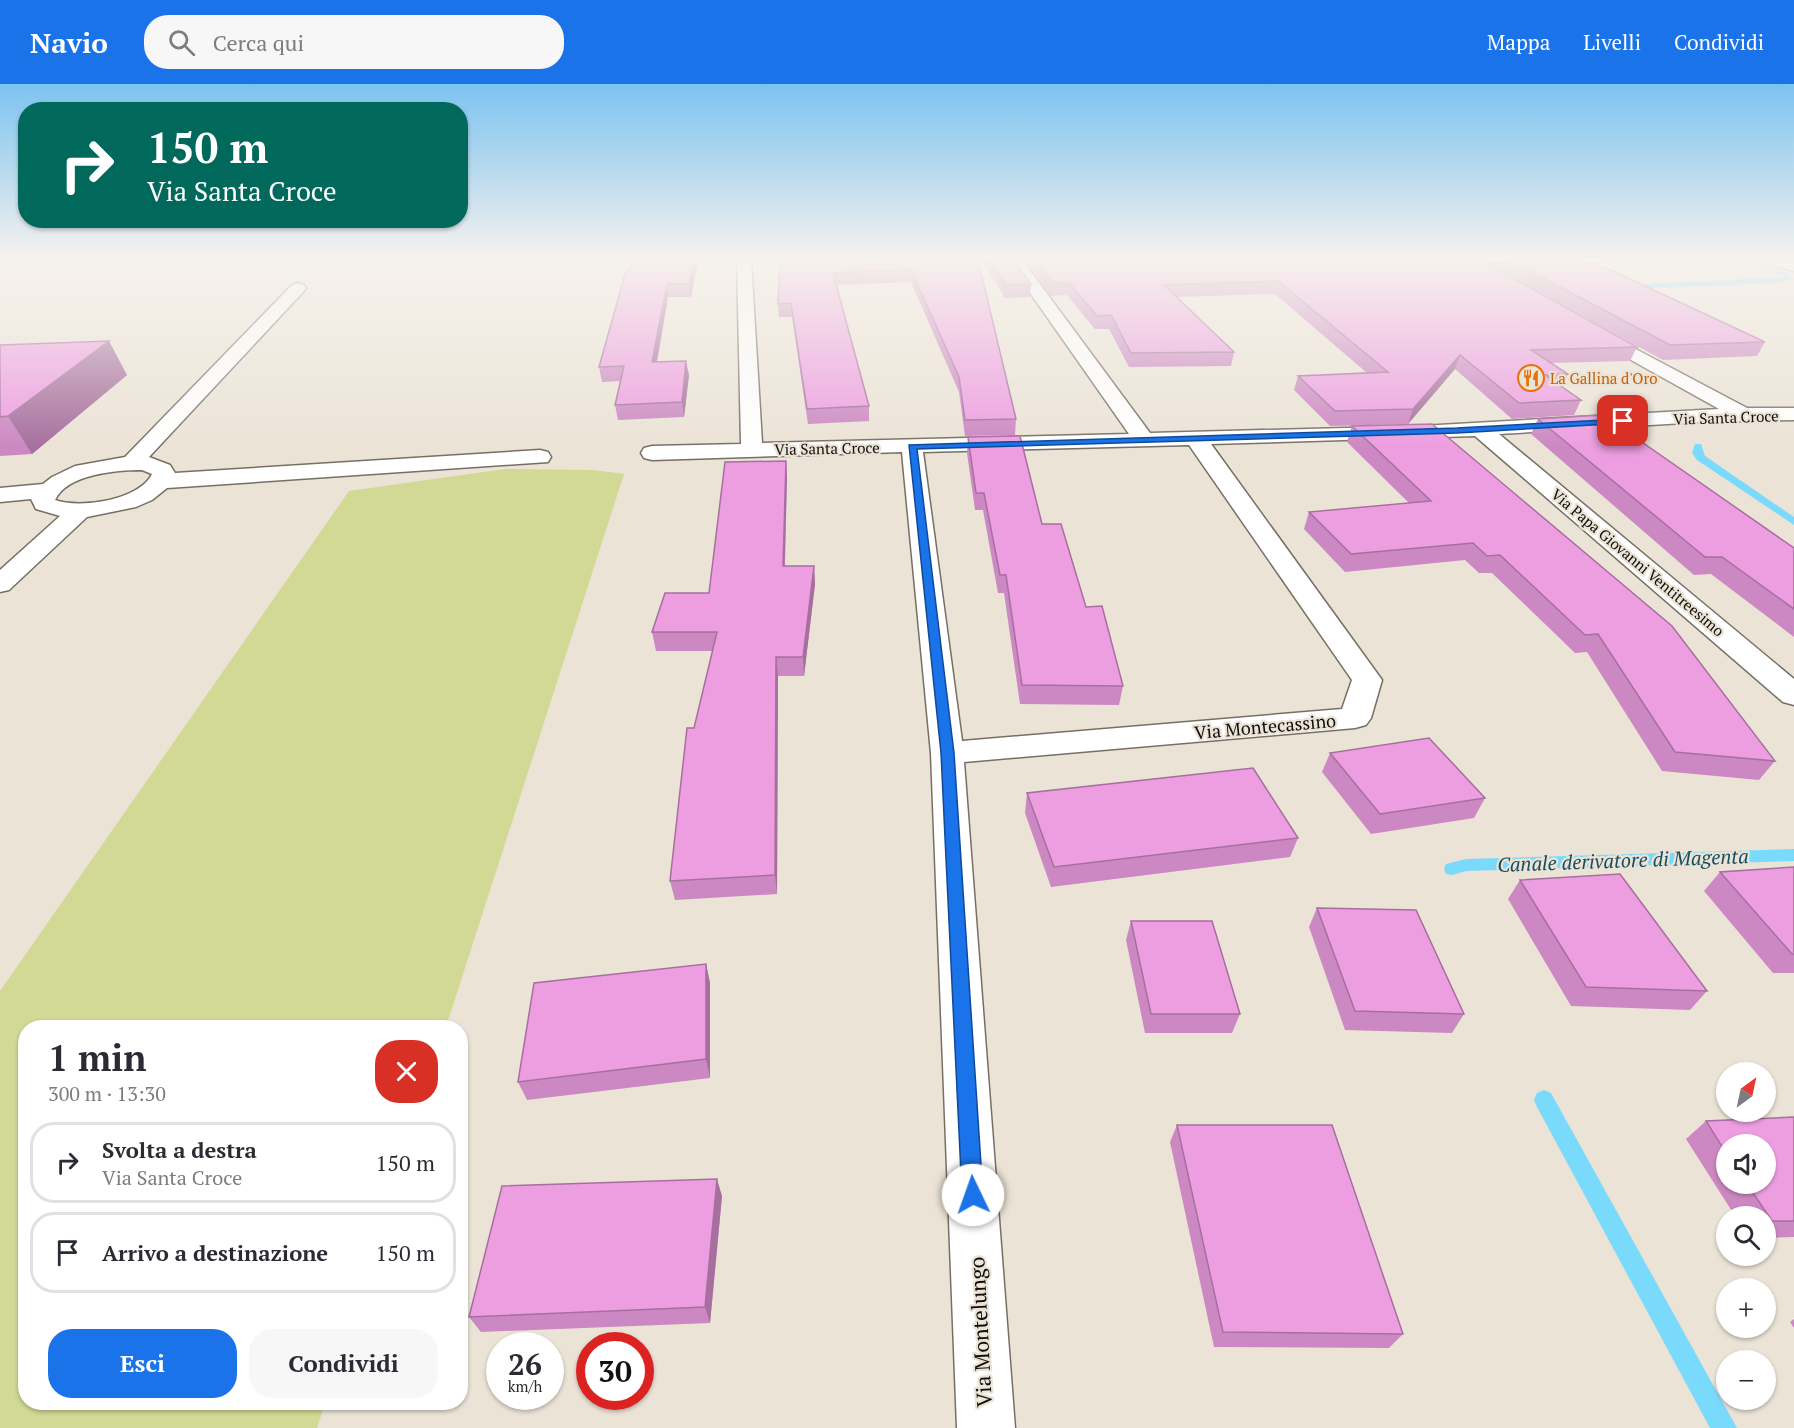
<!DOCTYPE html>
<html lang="it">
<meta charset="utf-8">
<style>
:root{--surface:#fff;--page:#f7f7f7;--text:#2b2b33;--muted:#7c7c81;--line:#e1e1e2;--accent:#1a73e8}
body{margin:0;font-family:"PT Serif",serif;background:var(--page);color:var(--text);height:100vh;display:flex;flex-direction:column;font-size:22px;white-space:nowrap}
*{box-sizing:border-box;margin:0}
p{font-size:20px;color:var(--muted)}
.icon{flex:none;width:33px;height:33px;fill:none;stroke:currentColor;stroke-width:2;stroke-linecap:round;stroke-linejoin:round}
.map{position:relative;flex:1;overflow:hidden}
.details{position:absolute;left:18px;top:936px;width:450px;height:390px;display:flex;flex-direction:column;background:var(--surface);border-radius:24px;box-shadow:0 2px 4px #0004}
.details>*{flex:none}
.banner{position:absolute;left:18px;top:18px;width:450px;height:126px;border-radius:24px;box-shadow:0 2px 4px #0004;background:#00695c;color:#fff;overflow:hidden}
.needle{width:39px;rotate:33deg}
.fabs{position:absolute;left:1716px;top:978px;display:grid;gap:12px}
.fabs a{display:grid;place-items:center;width:60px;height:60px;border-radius:50%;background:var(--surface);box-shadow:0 2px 4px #0004;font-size:30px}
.speed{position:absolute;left:486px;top:1248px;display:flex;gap:12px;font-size:30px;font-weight:700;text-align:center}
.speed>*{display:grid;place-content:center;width:78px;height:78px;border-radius:50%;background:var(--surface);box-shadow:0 2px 4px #0004;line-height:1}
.speed small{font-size:15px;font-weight:400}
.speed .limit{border:9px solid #d22;background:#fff;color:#111}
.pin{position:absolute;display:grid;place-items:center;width:51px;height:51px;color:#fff;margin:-26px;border-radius:12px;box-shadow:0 3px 9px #0006}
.me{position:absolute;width:66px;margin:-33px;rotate:357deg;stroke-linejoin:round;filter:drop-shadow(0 0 4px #0008)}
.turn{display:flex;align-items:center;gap:21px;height:126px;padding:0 30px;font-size:27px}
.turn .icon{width:78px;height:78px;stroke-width:2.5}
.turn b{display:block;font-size:42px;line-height:51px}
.round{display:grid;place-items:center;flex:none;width:63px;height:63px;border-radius:24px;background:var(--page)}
.head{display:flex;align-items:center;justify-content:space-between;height:102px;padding:0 30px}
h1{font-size:36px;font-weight:800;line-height:45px}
.button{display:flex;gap:12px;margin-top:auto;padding:12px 30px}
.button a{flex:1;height:69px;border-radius:24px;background:var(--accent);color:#fff;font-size:24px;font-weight:800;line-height:69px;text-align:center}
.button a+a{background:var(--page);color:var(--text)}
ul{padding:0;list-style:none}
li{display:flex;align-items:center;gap:18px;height:81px;margin:0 12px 9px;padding:0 18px;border:3px solid var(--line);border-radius:24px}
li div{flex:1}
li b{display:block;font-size:22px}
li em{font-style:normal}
header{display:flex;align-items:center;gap:36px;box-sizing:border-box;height:84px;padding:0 30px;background:var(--accent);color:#fff}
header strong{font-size:28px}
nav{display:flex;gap:33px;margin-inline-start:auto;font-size:21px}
.search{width:420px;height:54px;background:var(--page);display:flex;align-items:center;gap:15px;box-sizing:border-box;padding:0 21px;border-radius:24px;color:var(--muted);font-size:22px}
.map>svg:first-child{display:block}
</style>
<header>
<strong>Navio</strong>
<div class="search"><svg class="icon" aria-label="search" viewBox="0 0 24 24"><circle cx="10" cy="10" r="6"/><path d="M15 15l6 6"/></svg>Cerca qui</div>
<nav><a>Mappa</a><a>Livelli</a><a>Condividi</a></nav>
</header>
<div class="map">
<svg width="1794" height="1344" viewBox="0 0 1794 1344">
<rect width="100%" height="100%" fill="#ebe3d6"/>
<path fill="#d1d994" d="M505,385L593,386L624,390L446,943L26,944V1318L325,1319L317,1344H0V907L349,407Z"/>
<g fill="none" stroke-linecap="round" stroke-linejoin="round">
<g fill="#7adafb" fill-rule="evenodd">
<path d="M1736,176C1752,176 1780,182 1792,194L1779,199L1627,205L1623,203L1627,201L1784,193Z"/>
<path d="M1695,360H1701L1705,372L1794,433V441L1697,376L1692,369Z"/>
<path d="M1794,765V777L1466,787L1452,791L1446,790L1444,785L1446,780L1466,775Z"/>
<path d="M1544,1006L1551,1009L1737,1344H1710L1537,1023L1534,1016L1537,1009Z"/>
</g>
<defs>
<g id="street">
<path d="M737,176H751L762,359L1129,350L1007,176H1022L1150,349L1421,342L1719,325L1588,252L1585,248L1588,244L1594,243L1747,324H1794V336L1701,338L1499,350L1794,595V621L1783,618L1475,352L1211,360L1382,596L1371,634L1366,641L1355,644L964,678L1015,1344H957L931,669L902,368L652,376L644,374L641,369L644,364L652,362L741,360ZM1189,361L1352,596L1342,625L962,657L923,368Z"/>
<path d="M1763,176L1794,178V187L1765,179Z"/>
<path d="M298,199L304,201L306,204L304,207L149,373L170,381L175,389L540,366L548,368L551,373L548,378L167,404L152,416L136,423L87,433L9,506L0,508V486L60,432L36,425L31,415L0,418V404L43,400L52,393L75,382L125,373L292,201ZM142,386L152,390C140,416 80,425 55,416C67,390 117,386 142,386Z"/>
</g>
</defs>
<use href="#street" stroke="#776f64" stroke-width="3"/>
<use href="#street" fill="#fff" fill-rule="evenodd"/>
</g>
<g fill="#cc88c2" fill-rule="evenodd">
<path d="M633,176H698L691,213H668L657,278L689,291L684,333L618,336L615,321L621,297L602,298L599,283L629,187Z"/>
<path d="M780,176H978L1016,335L1015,351L965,352L959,308L911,198L836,201L869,322V337L808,340L792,233H779L778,220Z"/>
<path d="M982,176H1014L1031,200L1030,213L1005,214Z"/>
<path d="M1024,176H1480L1637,263L1630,277L1551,279L1568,290L1562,303L1581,316L1574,331L1512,335L1455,285L1408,340L1330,342L1294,306L1298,292L1367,289L1275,210L1177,213L1234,268L1231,282L1129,283L1109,245H1095L1067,211L1051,212Z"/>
<path d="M1485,176H1580L1765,258L1757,272L1663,276L1484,178Z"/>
<path d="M0,261L127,291L32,370L0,372Z"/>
<path d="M1538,335L1794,464V553L1711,490L1694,491L1531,350Z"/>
<path d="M1352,342L1775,677L1759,696L1662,687L1587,568L1575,569L1492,489H1479L1465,476L1345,488L1304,445L1309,428L1409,419L1347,358Z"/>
<path d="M968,353L1042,440L1086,523L1123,602L1119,621L1020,620L1004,509H998L983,426H975L967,369Z"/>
<path d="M786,377L787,393L785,482H814L815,500L804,592H778L777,810L675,816L670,797L694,644L713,567H656L652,548L709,509Z"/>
<path d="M1330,669L1485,714L1474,734L1371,750L1322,688Z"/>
<path d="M1027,709L1298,754L1290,773L1051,803L1025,729Z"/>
<path d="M1794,783V889H1773L1704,807L1720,788Z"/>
<path d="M1520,796L1707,907L1690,926L1571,922L1508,815Z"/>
<path d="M1317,824L1464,930L1452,949L1345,946L1309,843Z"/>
<path d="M1131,837L1240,930L1232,949H1145L1126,856Z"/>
<path d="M706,880L710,899V994L527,1016L518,998Z"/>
<path d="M1794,1033V1153L1766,1154V1132H1735L1686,1055L1706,1037ZM1726,1060L1766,1100H1726Z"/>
<path d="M1177,1041L1403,1250L1389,1264L1214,1263L1170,1058Z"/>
<path d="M722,1112L710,1239L481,1248L469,1233Z"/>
<path d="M1794,1235V1244L1790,1238Z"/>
</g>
<g fill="#a66f9e">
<path d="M694,176H698L691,213L689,200Z"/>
<path d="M667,200L668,213L654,293L652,278Z"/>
<path d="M109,257L127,291L32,370L8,332Z"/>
<path d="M1460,271L1455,285L1408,340L1413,325Z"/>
<path d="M686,277L689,291L684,333L682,318Z"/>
<path d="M786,377L787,393L784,500L783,482Z"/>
<path d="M814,482L815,500L804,592L803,573Z"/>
<path d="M776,573L778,592L777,810L775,791Z"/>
<path d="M706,880L710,899V994L706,975Z"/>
<path d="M717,1095L722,1112L710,1239L705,1223Z"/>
</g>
<g fill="#ed9ee1" stroke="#a66f9e" stroke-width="1.5">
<path d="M633,176H694L689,200H667L652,278L686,277L682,318L615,321L624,282L599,283L626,187H629Z"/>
<path d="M780,176H978L1016,335L965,336L959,293L911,186L833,189L869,322L807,325L791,219L778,220Z"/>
<path d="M990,176H1014L1031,200L1006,201Z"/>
<path d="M1034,176H1480L1637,263L1531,266L1568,290L1545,291L1581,316L1519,319L1460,271L1413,325L1335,327L1298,292L1388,288L1278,197L1164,201L1234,268L1131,269L1111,231L1097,232L1069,199H1053Z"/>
<path d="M1509,176H1580L1588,180L1596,179L1765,258L1670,261Z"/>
<path d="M109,257L8,332L0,333V261Z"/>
<path d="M1603,331L1794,464V525L1722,473H1705L1538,335Z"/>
<path d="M1432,340L1672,542L1775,677L1675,668L1598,550L1585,551L1500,471L1487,472L1473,459L1351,470L1309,428L1431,417L1352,342Z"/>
<path d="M1020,352L1042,440H1061L1086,523L1102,522L1123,602L1022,601L1006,491H1000L984,409H976L968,353Z"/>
<path d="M786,377L783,482H814L803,573H776L775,791L670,797L687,644H694L717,548H652L665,509H709L725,378Z"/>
<path d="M1429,654L1485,714L1380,730L1330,669Z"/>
<path d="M1253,684L1298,754L1054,783L1027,709Z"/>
<path d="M1794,783V870H1792L1720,788Z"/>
<path d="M1620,790L1707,907L1586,903L1520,796Z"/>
<path d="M1317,824L1416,826L1464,930L1355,927Z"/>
<path d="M1131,837H1212L1240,930H1151Z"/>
<path d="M706,880V975L518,998L534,899Z"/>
<path d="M1794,1033V1137H1772L1747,1100H1766V1060H1726V1069L1706,1037Z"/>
<path d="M1177,1041H1332L1403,1250L1223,1248Z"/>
<path d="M717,1095L705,1223L469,1233L502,1102Z"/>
</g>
<linearGradient id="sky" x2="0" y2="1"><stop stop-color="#7cc3f0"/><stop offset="0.48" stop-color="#f6f2ed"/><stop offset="1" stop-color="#f6f2ed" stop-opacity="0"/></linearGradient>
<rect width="1794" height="364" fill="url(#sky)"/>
<path fill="#1a73e8" stroke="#114b97" stroke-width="1.5" d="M1623,335H1626V339L1457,349L917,365L954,669L983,1111L980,1118L973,1121L965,1118L962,1111L941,669L909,361L1457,344Z"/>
<defs>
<symbol id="restaurant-ring" viewBox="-11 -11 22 22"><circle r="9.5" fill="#ebe3d6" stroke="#e8710a" stroke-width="1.5"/><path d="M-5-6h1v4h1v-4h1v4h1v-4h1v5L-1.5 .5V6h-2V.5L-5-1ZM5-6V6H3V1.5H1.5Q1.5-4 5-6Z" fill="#e8710a"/></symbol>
</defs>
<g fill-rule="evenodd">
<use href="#restaurant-ring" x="1516" y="279" width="30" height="30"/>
</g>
<g text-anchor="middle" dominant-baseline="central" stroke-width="4.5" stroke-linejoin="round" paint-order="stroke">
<g font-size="15" fill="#c56008" stroke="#ebe3d6" text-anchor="start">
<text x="1550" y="294">La Gallina d'Oro</text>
</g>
<g font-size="15" fill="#100d09" stroke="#ebe3d6">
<text transform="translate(1726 333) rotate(-2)">Via Santa Croce</text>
<text transform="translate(827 364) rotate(-1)">Via Santa Croce</text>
<text transform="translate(1638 478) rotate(40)">Via Papa Giovanni Ventitreesimo</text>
</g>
<g font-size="18" fill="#100d09" stroke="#ebe3d6">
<text transform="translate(1265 642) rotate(-5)">Via Montecassino</text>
</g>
<g font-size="20" font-style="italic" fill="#174e5f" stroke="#ebe3d6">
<text transform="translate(1623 776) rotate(-2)">Canale derivatore di Magenta</text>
</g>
<g font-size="21" fill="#100d09" stroke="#ebe3d6">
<text transform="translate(980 1248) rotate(-93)">Via Montelungo</text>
</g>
</g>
</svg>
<div class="fabs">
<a><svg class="needle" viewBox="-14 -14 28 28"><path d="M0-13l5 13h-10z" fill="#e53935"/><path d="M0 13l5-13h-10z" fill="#7c7c81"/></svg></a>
<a><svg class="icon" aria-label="sound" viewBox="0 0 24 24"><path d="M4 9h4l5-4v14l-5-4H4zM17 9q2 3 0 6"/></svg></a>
<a><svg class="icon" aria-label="search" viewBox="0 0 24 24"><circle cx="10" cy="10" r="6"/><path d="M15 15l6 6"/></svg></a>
<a>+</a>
<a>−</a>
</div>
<div class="speed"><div>26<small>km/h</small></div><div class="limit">30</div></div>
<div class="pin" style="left:1623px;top:337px;background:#d93025"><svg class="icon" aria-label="arrive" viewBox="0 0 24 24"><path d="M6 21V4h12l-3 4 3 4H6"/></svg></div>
<svg class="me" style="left:973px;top:1111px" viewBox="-20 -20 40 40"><circle r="19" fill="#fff"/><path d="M0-13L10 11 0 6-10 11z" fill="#1a73e8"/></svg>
<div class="banner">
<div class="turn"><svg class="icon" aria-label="right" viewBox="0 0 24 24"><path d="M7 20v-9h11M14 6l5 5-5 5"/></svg><div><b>150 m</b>Via Santa Croce</div></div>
</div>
<section class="details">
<div class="head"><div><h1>1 min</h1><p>300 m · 13:30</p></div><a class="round" style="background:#d93025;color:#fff"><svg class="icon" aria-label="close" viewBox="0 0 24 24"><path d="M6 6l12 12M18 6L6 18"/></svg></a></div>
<ul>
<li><svg class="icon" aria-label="right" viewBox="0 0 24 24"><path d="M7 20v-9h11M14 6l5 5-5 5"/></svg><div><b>Svolta a destra</b><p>Via Santa Croce</p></div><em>150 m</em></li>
<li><svg class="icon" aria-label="arrive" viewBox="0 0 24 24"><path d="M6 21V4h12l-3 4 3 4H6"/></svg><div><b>Arrivo a destinazione</b></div><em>150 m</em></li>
</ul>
<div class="button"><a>Esci</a><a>Condividi</a></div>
</section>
</div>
